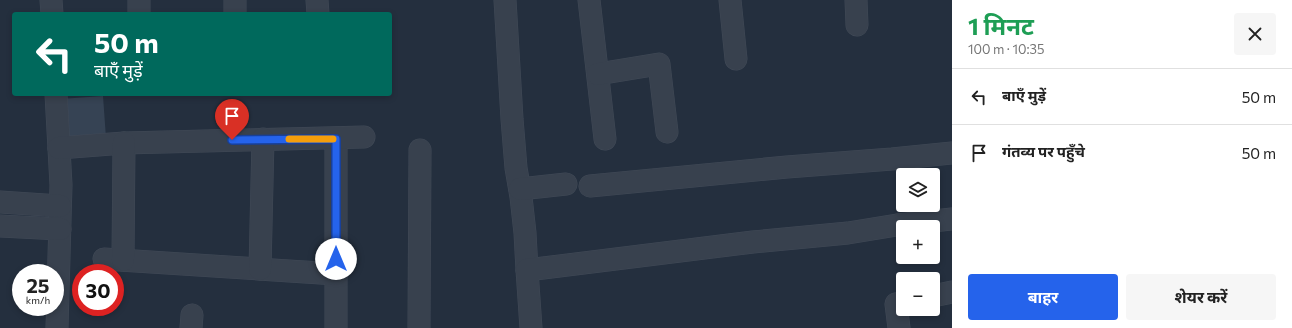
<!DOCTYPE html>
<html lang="hi">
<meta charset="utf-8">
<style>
:root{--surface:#fff;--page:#f6f6f6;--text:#222;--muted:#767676;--line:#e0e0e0;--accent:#2563eb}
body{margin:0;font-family:Commissioner,"Noto Sans Devanagari",sans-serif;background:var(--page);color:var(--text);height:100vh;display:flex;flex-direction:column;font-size:15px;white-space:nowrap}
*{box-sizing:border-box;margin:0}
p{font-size:13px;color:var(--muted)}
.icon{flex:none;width:22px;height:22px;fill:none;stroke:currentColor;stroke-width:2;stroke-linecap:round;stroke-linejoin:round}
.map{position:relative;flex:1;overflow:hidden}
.sheet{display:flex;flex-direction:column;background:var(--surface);width:340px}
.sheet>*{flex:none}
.top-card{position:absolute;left:12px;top:12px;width:380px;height:84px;border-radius:4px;box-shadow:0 2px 6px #0003;background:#00695c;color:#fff;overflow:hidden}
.fabs{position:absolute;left:896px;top:168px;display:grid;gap:8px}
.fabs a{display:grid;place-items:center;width:44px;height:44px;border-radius:4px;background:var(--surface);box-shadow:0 2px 6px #0003;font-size:20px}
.speed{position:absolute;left:12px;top:264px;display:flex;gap:8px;font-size:20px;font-weight:700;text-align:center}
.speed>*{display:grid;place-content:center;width:52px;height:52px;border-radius:50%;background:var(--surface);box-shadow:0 2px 6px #0003;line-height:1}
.speed small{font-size:10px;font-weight:400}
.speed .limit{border:6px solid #d22;background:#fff;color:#111}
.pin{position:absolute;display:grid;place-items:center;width:34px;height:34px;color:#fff;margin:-41px -17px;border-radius:50% 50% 50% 0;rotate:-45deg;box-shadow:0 0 4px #0007}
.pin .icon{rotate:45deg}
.me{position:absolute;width:44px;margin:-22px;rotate:0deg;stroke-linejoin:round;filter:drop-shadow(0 0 3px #0008)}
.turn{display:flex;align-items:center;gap:14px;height:84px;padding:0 16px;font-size:18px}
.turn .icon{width:52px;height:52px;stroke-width:2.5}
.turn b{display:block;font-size:28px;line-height:34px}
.round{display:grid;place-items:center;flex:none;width:42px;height:42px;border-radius:4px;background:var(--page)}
.summary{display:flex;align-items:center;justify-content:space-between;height:68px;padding:0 16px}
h1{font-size:24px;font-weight:700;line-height:30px;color:#1e9e55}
.button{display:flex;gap:8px;margin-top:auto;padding:8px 16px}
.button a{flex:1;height:46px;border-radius:4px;background:var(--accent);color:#fff;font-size:16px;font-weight:700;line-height:46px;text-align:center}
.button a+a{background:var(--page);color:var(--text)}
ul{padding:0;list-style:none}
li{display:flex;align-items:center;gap:12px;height:56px;padding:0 16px;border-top:1px solid var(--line)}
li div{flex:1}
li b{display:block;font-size:15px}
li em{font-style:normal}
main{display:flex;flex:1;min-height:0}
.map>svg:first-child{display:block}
</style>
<main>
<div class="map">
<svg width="952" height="328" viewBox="0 0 952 328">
<rect width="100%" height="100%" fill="#242f3e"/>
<path fill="#364354" d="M103,96L106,138L63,141L60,99Z"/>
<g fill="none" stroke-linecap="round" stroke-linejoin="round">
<defs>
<g id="minor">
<path d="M51,0L52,14"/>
<path d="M139,0V14"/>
<path d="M235,0V14"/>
<path d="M317,0L318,14"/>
<path d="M505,0L512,119L516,168L521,197L525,233L527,270"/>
<path d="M589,0L605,139"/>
<path d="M730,0L736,59"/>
<path d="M856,0L857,25"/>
<path d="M598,74L659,64L667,132"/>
<path d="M56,94L61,185L57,328"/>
<path d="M336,139V328"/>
<path d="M59,148L124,143L364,137"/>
<path d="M590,186L787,167L892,159L952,153"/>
<path d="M520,189L566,184"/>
<path d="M0,202L60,206"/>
<path d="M0,226L60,229"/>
<path d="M104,259L336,274"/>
<path d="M123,260L124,143"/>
<path d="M260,269L263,139"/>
<path d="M933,296L952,292"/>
<path d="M191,328L192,315"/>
<path d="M419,328L420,150"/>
<path d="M531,328L527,270L753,242L848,233L897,225L952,219"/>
<path d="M899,328L896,304L903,303"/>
</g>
</defs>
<use href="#minor" stroke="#414a57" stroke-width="23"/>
<use href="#minor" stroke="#38414e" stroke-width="22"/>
</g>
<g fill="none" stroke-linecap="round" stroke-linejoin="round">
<defs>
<path id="route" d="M232,140L336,139V259"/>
</defs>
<use href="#route" stroke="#184099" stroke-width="10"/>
<use href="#route" stroke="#2563eb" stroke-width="7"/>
<path stroke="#f59e0b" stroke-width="7" d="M289,139H333"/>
</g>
</svg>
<div class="fabs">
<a><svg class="icon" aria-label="layers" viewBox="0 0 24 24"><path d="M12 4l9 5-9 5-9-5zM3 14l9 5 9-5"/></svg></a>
<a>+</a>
<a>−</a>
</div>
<div class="speed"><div>25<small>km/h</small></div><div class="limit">30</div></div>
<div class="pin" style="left:232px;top:140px;background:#d93025"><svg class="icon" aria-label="arrive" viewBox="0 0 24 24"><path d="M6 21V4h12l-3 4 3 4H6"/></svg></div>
<svg class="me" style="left:336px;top:259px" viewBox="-20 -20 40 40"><circle r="19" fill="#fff"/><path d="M0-13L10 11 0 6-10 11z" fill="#2563eb"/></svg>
<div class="top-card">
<div class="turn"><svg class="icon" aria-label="left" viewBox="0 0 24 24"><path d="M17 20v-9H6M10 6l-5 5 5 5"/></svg><div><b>50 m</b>बाएँ मुड़ें</div></div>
</div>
</div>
<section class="sheet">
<div class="summary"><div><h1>1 मिनट</h1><p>100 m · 10:35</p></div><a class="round"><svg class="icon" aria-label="close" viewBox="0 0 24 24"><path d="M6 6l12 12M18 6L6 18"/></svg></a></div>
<ul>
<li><svg class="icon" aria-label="left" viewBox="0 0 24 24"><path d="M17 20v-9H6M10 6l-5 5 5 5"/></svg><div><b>बाएँ मुड़ें</b></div><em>50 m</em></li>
<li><svg class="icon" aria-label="arrive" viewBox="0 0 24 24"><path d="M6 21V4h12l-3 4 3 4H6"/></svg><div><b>गंतव्य पर पहुँचे</b></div><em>50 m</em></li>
</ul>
<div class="button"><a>बाहर</a><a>शेयर करें</a></div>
</section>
</main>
